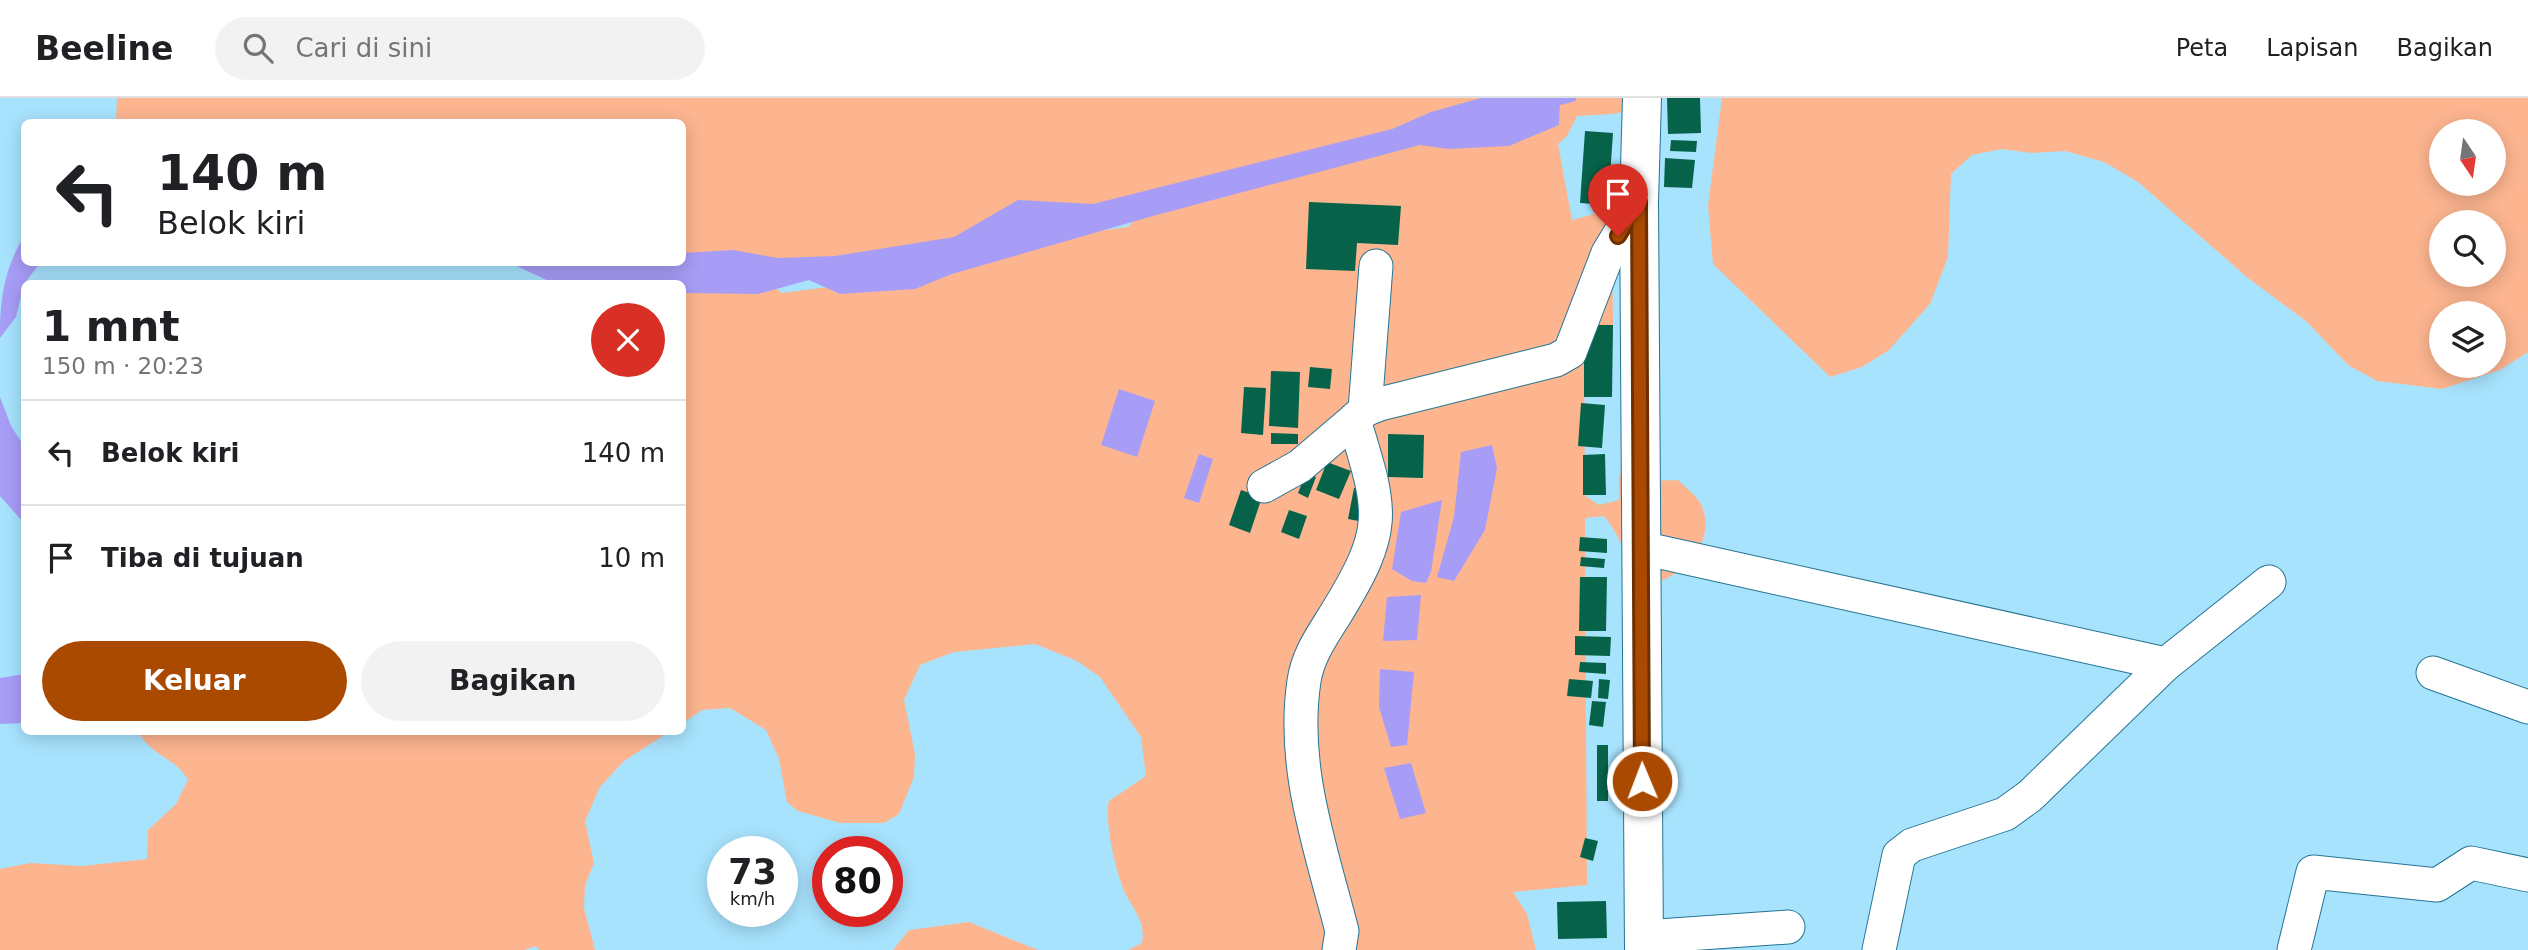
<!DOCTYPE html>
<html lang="id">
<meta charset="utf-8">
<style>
:root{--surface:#fff;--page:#f2f2f2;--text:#202124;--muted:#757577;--line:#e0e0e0;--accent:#aa4a00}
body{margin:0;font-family:"DejaVu Sans",sans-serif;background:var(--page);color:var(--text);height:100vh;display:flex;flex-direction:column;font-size:26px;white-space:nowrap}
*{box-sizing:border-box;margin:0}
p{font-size:23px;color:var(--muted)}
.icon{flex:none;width:38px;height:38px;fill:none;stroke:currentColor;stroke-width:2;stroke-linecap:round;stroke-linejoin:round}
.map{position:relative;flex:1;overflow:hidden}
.side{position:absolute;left:21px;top:182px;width:665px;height:455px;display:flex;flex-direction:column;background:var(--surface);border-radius:10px;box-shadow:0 4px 18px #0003}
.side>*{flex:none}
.banner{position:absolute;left:21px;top:21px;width:665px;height:147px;border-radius:10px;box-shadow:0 4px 18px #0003;background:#fff;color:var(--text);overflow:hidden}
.needle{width:46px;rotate:167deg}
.buttons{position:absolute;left:2429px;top:21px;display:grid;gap:14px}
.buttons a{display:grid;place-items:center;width:77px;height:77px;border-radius:50%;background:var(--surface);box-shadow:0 4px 18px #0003;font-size:35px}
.speed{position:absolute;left:707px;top:738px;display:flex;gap:14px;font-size:35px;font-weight:700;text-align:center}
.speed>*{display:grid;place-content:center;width:91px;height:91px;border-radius:50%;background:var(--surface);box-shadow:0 4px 18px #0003;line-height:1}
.speed small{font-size:18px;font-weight:400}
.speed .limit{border:10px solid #d22;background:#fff;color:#111}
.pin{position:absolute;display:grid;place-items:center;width:60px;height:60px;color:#fff;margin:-72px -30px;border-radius:50% 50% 50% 0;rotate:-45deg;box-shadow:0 0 7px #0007}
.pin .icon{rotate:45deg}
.me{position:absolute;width:77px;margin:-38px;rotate:359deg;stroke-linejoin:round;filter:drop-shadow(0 0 5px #0008)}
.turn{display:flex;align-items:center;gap:24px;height:147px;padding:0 21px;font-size:32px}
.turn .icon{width:91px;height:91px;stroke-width:2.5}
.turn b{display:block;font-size:49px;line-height:60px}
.round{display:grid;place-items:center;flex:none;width:74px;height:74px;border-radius:37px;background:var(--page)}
.overview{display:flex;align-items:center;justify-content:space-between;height:119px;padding:0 21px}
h1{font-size:42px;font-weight:700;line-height:52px}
.primary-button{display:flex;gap:14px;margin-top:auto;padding:14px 21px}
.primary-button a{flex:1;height:80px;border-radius:42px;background:var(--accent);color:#fff;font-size:28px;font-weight:700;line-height:80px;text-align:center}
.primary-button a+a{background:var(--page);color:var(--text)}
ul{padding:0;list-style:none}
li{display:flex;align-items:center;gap:21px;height:105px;padding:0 21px;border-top:2px solid var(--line)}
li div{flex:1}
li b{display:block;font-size:26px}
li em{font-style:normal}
header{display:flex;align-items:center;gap:42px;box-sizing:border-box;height:98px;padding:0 35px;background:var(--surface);border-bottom:2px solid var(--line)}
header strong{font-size:33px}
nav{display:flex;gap:38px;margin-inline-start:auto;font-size:24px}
.search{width:490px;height:63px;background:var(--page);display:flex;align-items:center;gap:18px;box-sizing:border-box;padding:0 24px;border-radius:38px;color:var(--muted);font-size:26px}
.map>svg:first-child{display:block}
</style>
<header>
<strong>Beeline</strong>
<div class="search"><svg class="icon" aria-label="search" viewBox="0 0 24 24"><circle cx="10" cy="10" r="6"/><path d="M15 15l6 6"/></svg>Cari di sini</div>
<nav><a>Peta</a><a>Lapisan</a><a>Bagikan</a></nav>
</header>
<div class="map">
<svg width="2528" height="852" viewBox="0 0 2528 852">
<rect width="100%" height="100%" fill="#a8e3fe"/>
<g fill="#fdb590" fill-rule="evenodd">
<path d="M117,0H1648C1635,19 1598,16 1577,18L1567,38L1558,46L1572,122L1612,111L1613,232L1584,254L1585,398L1599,407L1619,402V377L1626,370L1647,383L1678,382C1685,389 1696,397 1701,406C1718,443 1684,478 1650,487C1626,465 1624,443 1604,418L1585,420L1587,787L1513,794L1527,816L1536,852H1128L1142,845C1146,824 1134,813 1125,795C1116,775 1104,723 1109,703L1146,678L1141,639L1100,579L1077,563L1035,546L954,554L920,567L904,602L915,656L914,679L899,716L884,725H840L798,713L787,704L779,661L766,632L730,610L702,612L683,625V191L704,185L724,192L770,186L782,195L828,189L887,190L906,177L916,184L941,170L975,164L1011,151L1074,136L1128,129L1148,108L1207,92L1222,101L1226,97L1209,79L1093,108L1018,103L955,142L836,161L778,162L733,154L683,157L682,24H116Z"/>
<path d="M1722,0H2528V254L2500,272L2442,291L2377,283L2348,267L2306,223L2248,180L2138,84L2104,64L2065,53L2031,55L2002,51L1972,57L1951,76L1948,159L1930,206L1889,252L1862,269L1830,279L1713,166L1708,107ZM2494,33V86H2441V33ZM2494,124V177H2441V124ZM2494,215V268H2441V215Z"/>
<path d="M138,634H669L624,663L600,689L585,723L594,765L585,787L584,810L595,852H539L536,848L524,852H0V771L30,765L82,768L147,761L148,732L176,706L188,682C176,660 153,659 138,634Z"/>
<path d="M969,824L1038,852H893L909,832Z"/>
</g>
<g fill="#a79df7">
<path d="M1481,0H1560L1559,27L1509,48L1449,51L1420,47L1153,118L952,176L915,191L840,196L809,182L758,196L683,195L682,186L549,183L510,165L682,164L683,155L733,152L778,160L835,158L954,139L1018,102L1093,106L1392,31L1431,14Z"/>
<path d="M24,138V164L40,165L24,186L16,219L0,240C0,200 4,172 24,138Z"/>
<path d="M1119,291L1155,303L1137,359L1101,347Z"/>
<path d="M0,299L11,328L24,348V425L0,398Z"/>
<path d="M1492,347L1497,370L1485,432L1454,483L1437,479L1454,419L1461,354Z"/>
<path d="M1199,356L1213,361L1199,405L1184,400Z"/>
<path d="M1442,402L1431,474L1426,485L1412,483L1392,471L1401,414Z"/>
<path d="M1421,497L1417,542L1383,543L1387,499Z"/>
<path d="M1380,571L1414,574L1407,647L1391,649L1379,609Z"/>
<path d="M24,576V625L0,626V580Z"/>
<path d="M1411,665L1426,715L1400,721L1384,670Z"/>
</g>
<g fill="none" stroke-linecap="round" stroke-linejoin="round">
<path stroke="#a79df7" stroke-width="8" d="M1549,6L1572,0"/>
</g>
<g fill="#06634a">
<path d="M1667,0H1700L1701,35L1668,36Z"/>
<path d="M1585,33L1613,35L1608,107L1580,105Z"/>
<path d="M1671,42L1697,43L1696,54L1670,53Z"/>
<path d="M1665,60L1695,62L1692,90L1664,89Z"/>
<path d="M1309,104L1401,108L1398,147L1357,145L1355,173L1306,171Z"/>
<path d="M1584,227H1613L1612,299H1584Z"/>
<path d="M1310,269L1332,271L1330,291L1308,289Z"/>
<path d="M1271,273L1300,274L1298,330L1269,328Z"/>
<path d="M1244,289L1266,290L1263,337L1241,335Z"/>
<path d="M1581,305L1605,307L1602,350L1578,348Z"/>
<path d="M1271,335L1298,336V346H1271Z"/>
<path d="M1388,336L1424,337L1423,380L1388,379Z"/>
<path d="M1605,356L1606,397H1583V357Z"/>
<path d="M1327,364L1351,373L1339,401L1316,392Z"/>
<path d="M1306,375L1316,379L1308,400L1298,395Z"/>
<path d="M1354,390L1370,394L1364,424L1348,421Z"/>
<path d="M1241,392L1262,399L1250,435L1229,427Z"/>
<path d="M1289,412L1307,418L1299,441L1281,434Z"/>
<path d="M1580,439L1607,441V455L1579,453Z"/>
<path d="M1581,459L1605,461L1604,470L1580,468Z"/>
<path d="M1580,479H1607L1606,533H1579Z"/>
<path d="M1575,538L1611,539L1610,558L1575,557Z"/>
<path d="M1580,564L1606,565V576L1579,574Z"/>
<path d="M1569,581L1593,583L1591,600L1567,598Z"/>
<path d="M1599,581L1610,582L1608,601L1598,600Z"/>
<path d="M1592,603L1606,604L1603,629L1589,627Z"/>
<rect x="1597" y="647" width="11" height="56"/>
<path d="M1585,740L1598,743L1593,763L1580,759Z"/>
<path d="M1606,803L1607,840L1558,841L1557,804Z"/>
</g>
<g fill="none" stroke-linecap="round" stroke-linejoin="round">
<defs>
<g id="minor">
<path d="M1365,312L1376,168"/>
<path d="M1264,388L1300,368L1354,322"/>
<path d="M1642,450L2166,566"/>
<path d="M2433,575L2528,609"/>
<path d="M1644,839L1788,829"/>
<path d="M1339,852L1342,833C1321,751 1291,669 1304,583C1308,557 1322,538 1335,517C1388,431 1383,416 1354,322L1365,312L1380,306L1556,262L1570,254L1608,155L1639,104"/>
<path d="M1879,852L1899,757L1912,747L2005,716L2030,698L2166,566L2269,484"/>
<path d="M2294,852L2313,774L2437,787L2471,765L2528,777"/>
</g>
<path id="highway" d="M1642,0L1639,104L1644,852"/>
</defs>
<use href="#minor" stroke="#257493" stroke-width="35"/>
<use href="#highway" stroke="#257493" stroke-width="40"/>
<use href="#minor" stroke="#fff" stroke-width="33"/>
<use href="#highway" stroke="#fff" stroke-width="38"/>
</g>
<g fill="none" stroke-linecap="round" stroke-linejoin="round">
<defs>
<path id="route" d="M1618,138L1639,104L1642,683"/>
</defs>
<use href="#route" stroke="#6e3000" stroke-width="18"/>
<use href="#route" stroke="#aa4a00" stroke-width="12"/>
</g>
</svg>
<div class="buttons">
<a><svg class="needle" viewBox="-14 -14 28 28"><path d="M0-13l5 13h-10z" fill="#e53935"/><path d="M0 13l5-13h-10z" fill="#757577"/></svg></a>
<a><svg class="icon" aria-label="search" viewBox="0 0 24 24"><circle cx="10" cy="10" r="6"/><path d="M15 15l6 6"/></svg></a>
<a><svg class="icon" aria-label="layers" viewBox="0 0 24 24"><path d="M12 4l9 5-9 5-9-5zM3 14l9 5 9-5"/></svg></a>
</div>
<div class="speed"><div>73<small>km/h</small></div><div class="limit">80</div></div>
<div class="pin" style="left:1618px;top:138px;background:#d93025"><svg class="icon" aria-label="arrive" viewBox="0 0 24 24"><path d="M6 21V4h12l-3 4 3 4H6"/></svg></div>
<svg class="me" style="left:1642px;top:683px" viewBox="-20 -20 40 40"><circle r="17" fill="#aa4a00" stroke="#fff" stroke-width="3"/><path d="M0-11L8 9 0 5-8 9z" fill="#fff"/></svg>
<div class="banner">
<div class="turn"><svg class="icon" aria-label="left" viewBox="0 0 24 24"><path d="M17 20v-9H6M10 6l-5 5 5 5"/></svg><div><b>140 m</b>Belok kiri</div></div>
</div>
<section class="side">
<div class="overview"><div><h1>1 mnt</h1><p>150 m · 20:23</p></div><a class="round" style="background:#d93025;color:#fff"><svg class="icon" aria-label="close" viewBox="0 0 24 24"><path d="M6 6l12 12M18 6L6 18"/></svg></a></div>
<ul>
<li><svg class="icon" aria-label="left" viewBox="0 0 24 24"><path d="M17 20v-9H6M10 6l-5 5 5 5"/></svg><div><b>Belok kiri</b></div><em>140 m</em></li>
<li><svg class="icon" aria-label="arrive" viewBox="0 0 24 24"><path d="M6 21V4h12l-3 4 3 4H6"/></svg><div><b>Tiba di tujuan</b></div><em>10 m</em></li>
</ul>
<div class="primary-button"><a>Keluar</a><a>Bagikan</a></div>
</section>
</div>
